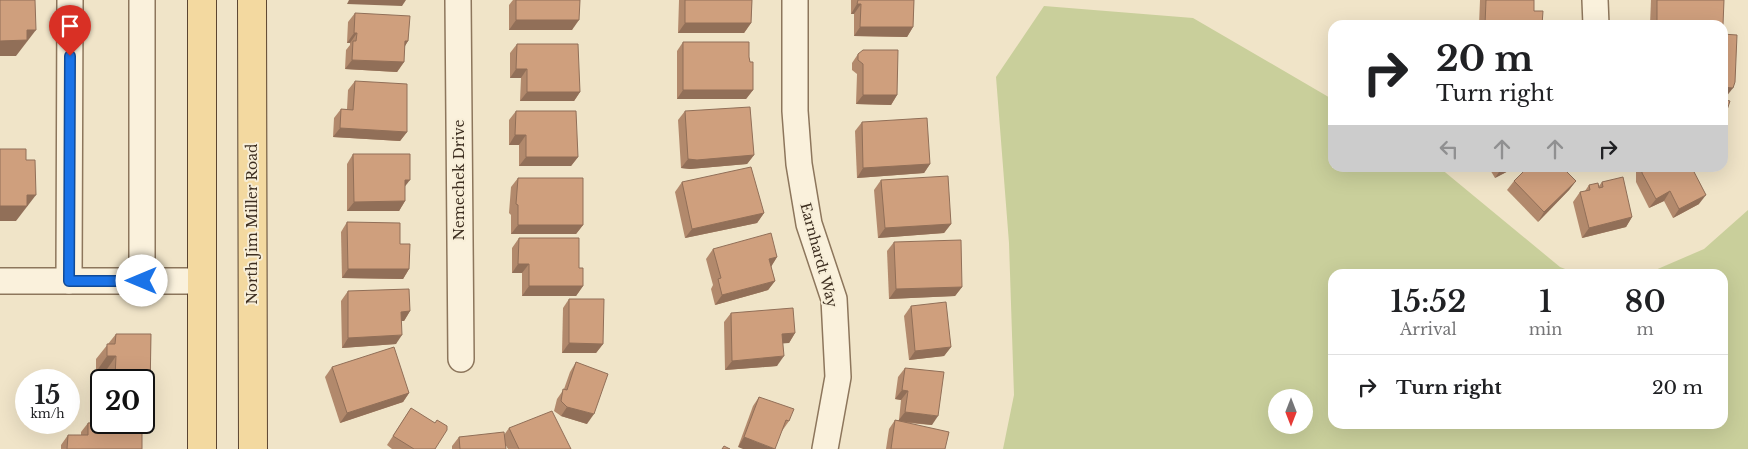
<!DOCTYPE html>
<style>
:root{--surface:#fff;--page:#f2f2f2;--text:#202124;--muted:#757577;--line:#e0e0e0}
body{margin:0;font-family:"Libre Baskerville",serif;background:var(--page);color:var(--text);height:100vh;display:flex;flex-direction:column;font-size:19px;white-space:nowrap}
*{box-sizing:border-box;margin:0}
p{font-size:16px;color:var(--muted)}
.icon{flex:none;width:28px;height:28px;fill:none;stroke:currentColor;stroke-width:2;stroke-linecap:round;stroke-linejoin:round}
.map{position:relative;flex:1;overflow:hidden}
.sheet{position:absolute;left:1328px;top:269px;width:400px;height:160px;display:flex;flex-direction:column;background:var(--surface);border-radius:15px;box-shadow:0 5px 20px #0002}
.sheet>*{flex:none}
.hud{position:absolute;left:1328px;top:20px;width:400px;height:152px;border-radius:15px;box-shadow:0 5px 20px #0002;background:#fff;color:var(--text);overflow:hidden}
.needle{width:32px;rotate:180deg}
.fabs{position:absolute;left:1268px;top:389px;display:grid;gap:10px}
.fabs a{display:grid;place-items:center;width:45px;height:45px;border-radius:50%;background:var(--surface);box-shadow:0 5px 20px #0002;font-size:25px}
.speed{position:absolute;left:15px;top:369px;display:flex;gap:10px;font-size:25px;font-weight:700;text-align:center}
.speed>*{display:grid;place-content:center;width:65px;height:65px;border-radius:50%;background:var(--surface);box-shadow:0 5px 20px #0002;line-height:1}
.speed small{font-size:12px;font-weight:400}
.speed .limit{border:2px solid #111;border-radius:8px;background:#fff;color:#111}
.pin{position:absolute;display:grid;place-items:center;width:42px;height:42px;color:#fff;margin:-51px -21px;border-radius:50% 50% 50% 0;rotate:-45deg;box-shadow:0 0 5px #0007}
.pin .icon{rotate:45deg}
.me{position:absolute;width:55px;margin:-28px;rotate:270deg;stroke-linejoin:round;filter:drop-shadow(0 0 4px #0008)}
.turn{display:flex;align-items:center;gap:18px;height:105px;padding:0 25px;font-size:22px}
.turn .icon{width:65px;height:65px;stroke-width:2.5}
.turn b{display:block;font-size:35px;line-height:42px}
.lanes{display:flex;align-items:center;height:48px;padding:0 25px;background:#0003;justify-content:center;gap:25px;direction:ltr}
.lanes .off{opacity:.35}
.eta{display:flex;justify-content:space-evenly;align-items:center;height:85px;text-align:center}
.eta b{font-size:30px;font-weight:600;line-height:35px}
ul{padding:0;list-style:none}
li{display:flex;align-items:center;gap:15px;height:65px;padding:0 25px;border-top:1px solid var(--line)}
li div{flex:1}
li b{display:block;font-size:19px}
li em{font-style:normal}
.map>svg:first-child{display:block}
</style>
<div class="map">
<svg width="1748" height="449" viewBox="0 0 1748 449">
<rect width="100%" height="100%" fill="#f0e4c8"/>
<path fill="#c9cf9b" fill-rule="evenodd" d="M1044,6L1193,18L1332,99V168H1440L1560,267L1578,274H1332V424H1722V274H1646L1704,249L1748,210V449H1003L1014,395L1009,243L996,77ZM1276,398H1304V425H1276Z"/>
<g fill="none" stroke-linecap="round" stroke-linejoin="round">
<defs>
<g id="minor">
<path d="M142,0V281"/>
<path d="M458,0L461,359"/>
<path d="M795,0V111L799,164L809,224L834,299L838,377L825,449"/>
<path d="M1595,0L1596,25"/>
<path d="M0,281H202"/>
<path d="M69,281L70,0"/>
</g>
<g id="major">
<path d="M202,0V449"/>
<path d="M252,0L253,449"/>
</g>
</defs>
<use href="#minor" stroke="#8d765c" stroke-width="28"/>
<use href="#major" stroke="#5b4430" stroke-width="30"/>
<use href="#minor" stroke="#faf1dc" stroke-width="25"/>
<use href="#major" stroke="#f3d9a0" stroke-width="28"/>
</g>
<g fill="#b2896c">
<path d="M513,0H580L572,30H509V5Z"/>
<path d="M679,0H752L751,23L744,33H678Z"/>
<path d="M851,0H914L913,27L907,37L854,36V14H851Z"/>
<path d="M1480,0H1534V11L1542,25H1479Z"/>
<path d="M1651,0H1724L1722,25H1650Z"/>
<path d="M355,13L408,41L404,47V62L397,72L345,69L346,50L350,45V43H347L348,22Z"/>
<path d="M683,42L749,57L753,90L746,99H677V51Z"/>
<path d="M517,44L580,92L574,101H520L521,78H510V53Z"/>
<path d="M858,54L897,95L891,105L856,104L857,74L852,70V63Z"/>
<path d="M355,81L407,132L400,141L333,137L334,118L341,109H347L348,90Z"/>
<path d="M516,111L578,157L571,166H519V145H509V120Z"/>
<path d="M685,111L754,155L747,164L690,169L681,168L678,120Z"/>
<path d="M862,122L930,164L924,173L857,178L855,131Z"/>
<path d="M353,154L405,186V201L399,211H347V164Z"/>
<path d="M1489,168H1514L1495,178Z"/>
<path d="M1638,168H1692L1699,204L1673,218L1664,201L1649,208L1636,182V171Z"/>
<path d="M518,178L583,225L576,234H511V215L509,213L511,187Z"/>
<path d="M881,180L951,224L944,233L878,238L874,190Z"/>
<path d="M1514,181H1576L1569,190L1538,222L1507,190Z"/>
<path d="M682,182L764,213L757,223L685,238L675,192Z"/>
<path d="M1602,182L1632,217L1626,227L1582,238L1573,202L1580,192L1585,191L1589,185L1599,186Z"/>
<path d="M347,222L400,244L409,269L403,279L342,278L341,232Z"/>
<path d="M519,238L579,268L583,286L576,296H522V273H512V248Z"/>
<path d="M894,242L962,287L955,296L889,299L887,251Z"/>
<path d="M713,249L777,257L771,266L775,281L768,290L715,305L711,289L713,285L706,259Z"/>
<path d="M348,291L410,311L404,321H401L396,344L342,348L341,301Z"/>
<path d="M569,299L603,344L596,353H562L563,308Z"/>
<path d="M911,306L951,347L944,356L909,360L904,316Z"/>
<path d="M731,313L795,333L789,343H783L777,366L725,370L724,322Z"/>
<path d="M116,334H151L150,392L144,400V380H105V372H96V359Z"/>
<path d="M576,362L587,424L561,416L554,411L557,399L564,389L570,372Z"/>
<path d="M332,367L409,393L403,402L340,423L325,377Z"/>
<path d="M905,368L932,425L908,423L945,449H886L889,429L895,420H899L901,400L895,399L898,377Z"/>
<path d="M101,389V399L99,398V393Z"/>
<path d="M759,397L789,421L782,431L738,447L753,406Z"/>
<path d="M411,408L435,449H392L387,445Z"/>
<path d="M104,422H142V449H61V445L68,435H81V432L88,423Z"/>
<path d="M509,428L571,449H508L505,444L506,449H452V446L459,437L504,435Z"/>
</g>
<g fill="#916f58">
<path d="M349,0H406L402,6L347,4Z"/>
<path d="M857,4H861L854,14H851Z"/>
<path d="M516,20H579L572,30H509Z"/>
<path d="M685,23H751L744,33H678Z"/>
<path d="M1657,23L1723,25L1722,26V25H1655Z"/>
<path d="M860,27H913L907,37L854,36Z"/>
<path d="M27,30H36L16,56H0V41Z"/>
<path d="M354,33H357L350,43H347Z"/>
<path d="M405,41H408L402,51Z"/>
<path d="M352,60L404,62L397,72L345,69Z"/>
<path d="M516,69H527L521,78H510Z"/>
<path d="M1723,87L1733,88L1726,97H1722V88Z"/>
<path d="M683,90H753L746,99H677Z"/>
<path d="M527,92H580L574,101H520Z"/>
<path d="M863,95H897L891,105L856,104Z"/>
<path d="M340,128L407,132L400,141L333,137Z"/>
<path d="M515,135H526L519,145H509Z"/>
<path d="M754,155L747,164L690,169L681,168L688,159Z"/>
<path d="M526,157H578L571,166H519Z"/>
<path d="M930,164L924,173L857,178L863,168Z"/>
<path d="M1504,168H1514L1495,178L1501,169Z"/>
<path d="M405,180H410L403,189Z"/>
<path d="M1576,181L1569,190L1538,222L1544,212Z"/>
<path d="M1670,191L1664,201L1649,208L1656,199Z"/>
<path d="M27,195H36L16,221H0V206Z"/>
<path d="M1706,195L1699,204L1673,218L1679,209Z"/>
<path d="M405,201L399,211H347L354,202Z"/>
<path d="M764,213L757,223L685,238L692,229Z"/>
<path d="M1632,217L1626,227L1582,238L1589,228Z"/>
<path d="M951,224L944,233L878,238L885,228Z"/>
<path d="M518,225H583L576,234H511Z"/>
<path d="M777,257L771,267L769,259Z"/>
<path d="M518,264H529L522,273H512Z"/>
<path d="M348,269H409L403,279L342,278Z"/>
<path d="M775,281L768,290L715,305L722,295Z"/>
<path d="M529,286H583L576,296H522Z"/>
<path d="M962,287L955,296L889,299L896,289Z"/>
<path d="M410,311L404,321H394L401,312Z"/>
<path d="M795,333L789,343L775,344L782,334Z"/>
<path d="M402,335L396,344L342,348L348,338Z"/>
<path d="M569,343L603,344L596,353H562Z"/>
<path d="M951,347L944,356L909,360L915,351Z"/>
<path d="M107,356H116L105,372H96Z"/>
<path d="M784,356L777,366L725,370L732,361Z"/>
<path d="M902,390L908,391L901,400L895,399Z"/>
<path d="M144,392H150L144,400Z"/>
<path d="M409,393L403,402L340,423L347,413Z"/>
<path d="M567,407L594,414L587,424L561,416Z"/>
<path d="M905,412L938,416L932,425L898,421Z"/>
<path d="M744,437L775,449H743L738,447Z"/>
</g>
<g fill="#cf9f7d" stroke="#916f58">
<path d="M0,0H35L36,30H27V40L0,41Z"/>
<path d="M516,0H580L579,20H516Z"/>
<path d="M685,0H752L751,23H685Z"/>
<path d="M858,0H914L913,27H860L861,4H857Z"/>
<path d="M1486,0H1534V11H1543L1542,25H1485Z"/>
<path d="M1657,0H1724L1723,25L1657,23Z"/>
<path d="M355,13L410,16L408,41H405L404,62L352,60L353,41H356L357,33H354Z"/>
<path d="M1722,34L1737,35L1735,82L1733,88L1723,87L1724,82H1722Z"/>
<path d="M683,42H749V57L750,62H753V90H683Z"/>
<path d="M517,44H578L580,92H527V69H516Z"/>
<path d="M863,50H898L897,95H863V64L858,60V54Z"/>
<path d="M355,81L407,84V132L340,128L341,109L353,110Z"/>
<path d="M1722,99L1730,101L1722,125Z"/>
<path d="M750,107L754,155L697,160L688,159L685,111Z"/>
<path d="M516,111H576L578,157H526V135H515Z"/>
<path d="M927,118L930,164L863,168L862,122Z"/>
<path d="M0,149H26V160H35L36,195H27V206H0Z"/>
<path d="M353,154H410V180H405V201L354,202Z"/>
<path d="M751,167L764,213L692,229L682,182Z"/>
<path d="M1527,168H1554L1558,171L1561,168H1563L1576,181L1544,212L1514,181Z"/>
<path d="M1642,168H1692L1706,195L1679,209L1670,191L1656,199L1642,173Z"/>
<path d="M948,176L951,224L885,228L881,180Z"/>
<path d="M1623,177L1632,217L1589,228L1580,192L1590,190L1589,185L1598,183L1599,188L1603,187L1602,182Z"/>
<path d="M518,178H583V225H518V205L516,204Z"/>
<path d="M347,222L400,223V244H410L409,269H348Z"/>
<path d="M771,233L777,257L769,259L775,281L722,295L718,279L721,278L713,249Z"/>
<path d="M519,238H579V268H583V286H529V264H518Z"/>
<path d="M961,240L962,287L896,289L894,242Z"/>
<path d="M409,289L410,311L401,312L402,335L348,338V291Z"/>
<path d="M569,299H604L603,344L569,343Z"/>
<path d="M946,302L951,347L915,351L911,306Z"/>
<path d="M793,308L795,333L782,334L784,356L732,361L731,313Z"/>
<path d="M116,334H151L150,392H144V380H109V377H115L116,356H107V344H115Z"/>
<path d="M394,347L409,393L347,413L332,367Z"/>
<path d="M576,362L608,374L594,414L567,407L561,401L563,389L567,390Z"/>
<path d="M905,368L944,372L938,416L905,412L908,391L902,390Z"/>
<path d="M759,397L794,409L789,421L786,420L775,449L744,437Z"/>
<path d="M411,408L435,423L437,420L447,426V430L435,449H414L393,436Z"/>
<path d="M552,411L571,449H519L509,428Z"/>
<path d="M895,420L949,432L945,449H891Z"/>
<path d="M111,422H142V449H67L68,435H88V423Z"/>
<path d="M504,432L506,449H460L459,437Z"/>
<path d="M724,446L730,449H722Z"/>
</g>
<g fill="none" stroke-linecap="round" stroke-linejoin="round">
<defs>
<path id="route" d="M70,56L69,281H142"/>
</defs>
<use href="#route" stroke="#114b97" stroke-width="12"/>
<use href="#route" stroke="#1a73e8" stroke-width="9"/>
</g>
<g text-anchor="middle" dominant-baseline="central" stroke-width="4" stroke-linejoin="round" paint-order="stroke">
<g font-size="14" fill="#3d2e20" stroke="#f7eed8">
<text transform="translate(459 180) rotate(-90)">Nemechek Drive</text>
<text transform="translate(252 224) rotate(-90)">North Jim Miller Road</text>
<text transform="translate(819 255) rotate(75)">Earnhardt Way</text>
</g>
</g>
</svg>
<div class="fabs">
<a><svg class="needle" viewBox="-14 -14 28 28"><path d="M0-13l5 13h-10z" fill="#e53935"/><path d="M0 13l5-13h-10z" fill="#757577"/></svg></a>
</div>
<div class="speed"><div>15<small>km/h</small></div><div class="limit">20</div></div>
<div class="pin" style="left:70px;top:56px;background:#d93025"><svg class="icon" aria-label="arrive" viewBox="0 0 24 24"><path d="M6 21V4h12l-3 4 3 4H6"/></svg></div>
<svg class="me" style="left:142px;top:281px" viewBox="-20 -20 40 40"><circle r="19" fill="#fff"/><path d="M0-13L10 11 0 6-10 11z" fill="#1a73e8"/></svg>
<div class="hud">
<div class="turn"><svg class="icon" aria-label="right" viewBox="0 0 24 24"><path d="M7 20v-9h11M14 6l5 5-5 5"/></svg><div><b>20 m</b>Turn right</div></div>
<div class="lanes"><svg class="icon off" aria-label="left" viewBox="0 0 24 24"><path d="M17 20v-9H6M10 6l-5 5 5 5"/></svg><svg class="icon off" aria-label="ahead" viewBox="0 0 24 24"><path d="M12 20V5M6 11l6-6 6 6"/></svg><svg class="icon off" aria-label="ahead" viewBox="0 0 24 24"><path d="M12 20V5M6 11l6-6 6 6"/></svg><svg class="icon" aria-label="right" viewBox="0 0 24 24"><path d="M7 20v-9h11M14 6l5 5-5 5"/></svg></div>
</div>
<section class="sheet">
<div class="eta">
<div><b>15:52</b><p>Arrival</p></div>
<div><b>1</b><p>min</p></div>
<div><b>80</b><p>m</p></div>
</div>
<ul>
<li><svg class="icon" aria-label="right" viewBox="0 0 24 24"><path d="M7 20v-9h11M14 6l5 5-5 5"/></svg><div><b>Turn right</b></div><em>20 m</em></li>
</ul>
</section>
</div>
